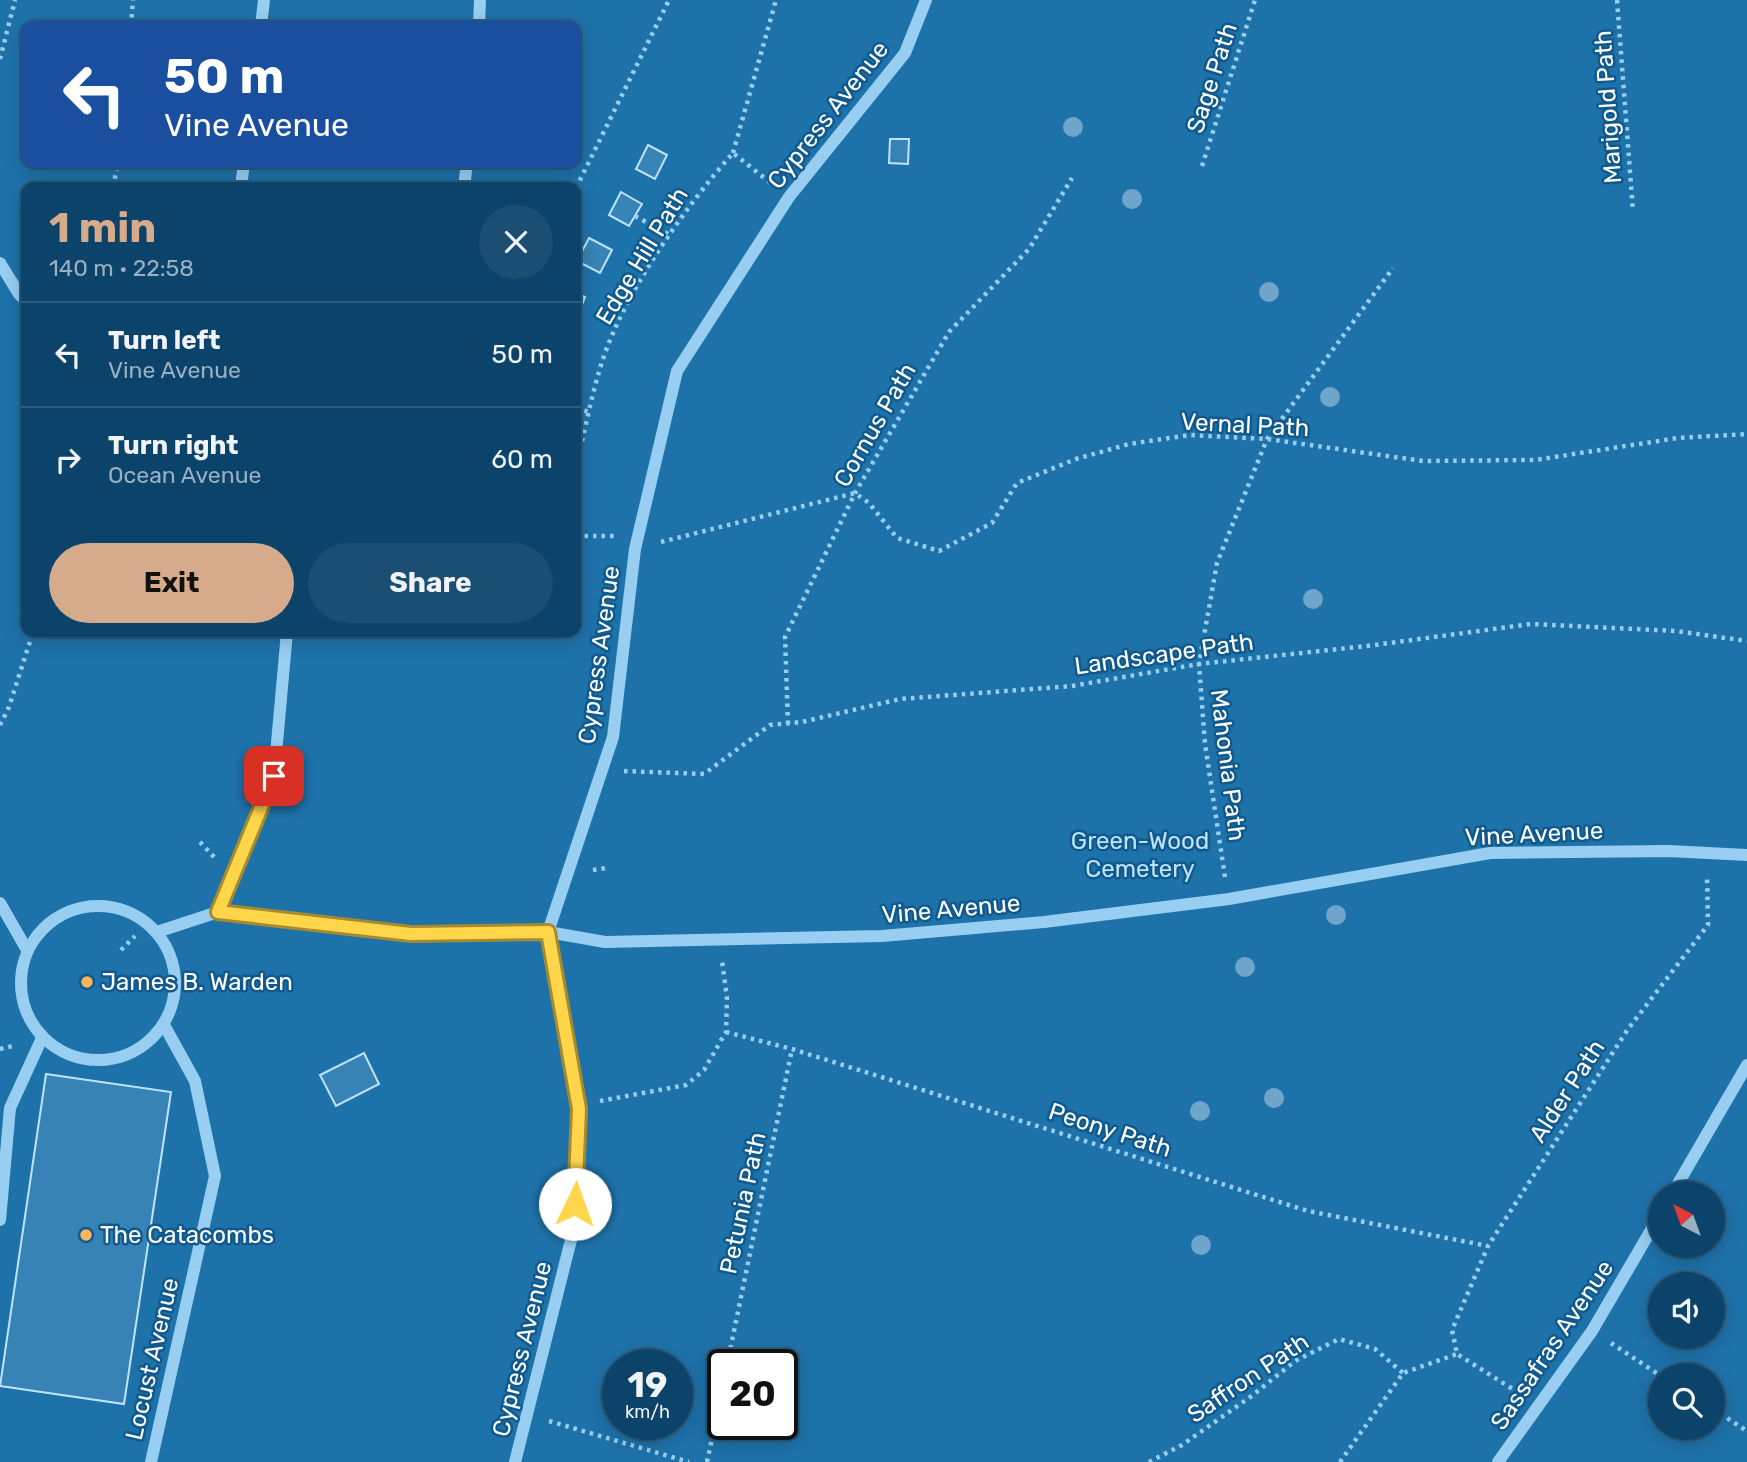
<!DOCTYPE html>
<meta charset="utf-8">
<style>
:root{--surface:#0c436a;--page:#1a4e72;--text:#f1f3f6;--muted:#9ab0c1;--line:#2c5c7e;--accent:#d6ab8b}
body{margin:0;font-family:Rubik,sans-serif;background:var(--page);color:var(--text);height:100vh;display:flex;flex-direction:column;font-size:26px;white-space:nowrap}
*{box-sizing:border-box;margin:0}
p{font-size:23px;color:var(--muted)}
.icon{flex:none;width:38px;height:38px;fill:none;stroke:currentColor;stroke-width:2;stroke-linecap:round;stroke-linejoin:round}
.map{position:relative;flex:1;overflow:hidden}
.panel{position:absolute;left:21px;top:182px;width:560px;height:455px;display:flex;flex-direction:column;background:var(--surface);border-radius:14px;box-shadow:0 4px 18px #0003,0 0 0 2px var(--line)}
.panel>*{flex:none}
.top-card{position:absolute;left:21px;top:21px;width:560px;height:147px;border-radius:14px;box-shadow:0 4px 18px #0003,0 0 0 2px var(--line);background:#1a4fa0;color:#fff;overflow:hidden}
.needle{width:46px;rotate:319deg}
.buttons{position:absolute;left:1648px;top:1181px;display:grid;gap:14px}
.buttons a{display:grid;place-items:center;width:77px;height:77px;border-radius:50%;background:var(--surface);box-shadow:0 4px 18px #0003,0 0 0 2px var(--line);font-size:35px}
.speed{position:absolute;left:602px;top:1349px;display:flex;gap:14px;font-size:35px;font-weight:700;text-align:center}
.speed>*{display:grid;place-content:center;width:91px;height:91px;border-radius:50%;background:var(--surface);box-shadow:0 4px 18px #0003,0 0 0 2px var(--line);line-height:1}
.speed small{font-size:18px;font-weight:400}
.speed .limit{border:4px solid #111;border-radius:10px;background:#fff;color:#111}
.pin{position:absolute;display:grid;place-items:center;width:60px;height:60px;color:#fff;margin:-30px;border-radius:14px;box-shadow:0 4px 10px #0006}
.me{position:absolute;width:77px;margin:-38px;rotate:3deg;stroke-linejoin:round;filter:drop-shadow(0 0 5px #0008)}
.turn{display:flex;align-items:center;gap:24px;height:147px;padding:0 28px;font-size:32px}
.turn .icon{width:91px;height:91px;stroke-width:2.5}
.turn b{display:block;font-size:49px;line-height:60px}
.round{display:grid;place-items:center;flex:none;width:74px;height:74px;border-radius:37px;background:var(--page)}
.head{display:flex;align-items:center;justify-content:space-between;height:119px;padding:0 28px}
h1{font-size:42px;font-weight:700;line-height:52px;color:var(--accent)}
.primary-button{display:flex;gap:14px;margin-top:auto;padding:14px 28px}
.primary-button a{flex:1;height:80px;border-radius:42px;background:var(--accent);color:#111;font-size:28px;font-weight:700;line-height:80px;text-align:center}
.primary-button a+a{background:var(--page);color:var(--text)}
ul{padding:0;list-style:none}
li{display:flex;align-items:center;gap:21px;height:105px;padding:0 28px;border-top:2px solid var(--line)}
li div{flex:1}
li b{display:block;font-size:26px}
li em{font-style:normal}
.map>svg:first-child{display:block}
</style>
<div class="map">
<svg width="1747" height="1462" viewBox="0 0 1747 1462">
<rect width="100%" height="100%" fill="#10598d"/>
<path fill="#1e72aa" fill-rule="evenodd" d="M0,0H1747V1462H0ZM26,26H576V163H26ZM26,187H576V632H26ZM1661,1194H1713V1246H1661ZM1661,1284H1713V1337H1661ZM618,1365H677V1424H618ZM723,1365H782V1424H723ZM1661,1376H1713V1428H1661Z"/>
<g fill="#3883b6" stroke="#bee4fd" stroke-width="2">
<path d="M890,139H909L908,164L889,163Z"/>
<path d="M648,145L667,155L655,179L636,169Z"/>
<path d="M621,192L642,204L629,226L609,215Z"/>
<path d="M589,238L612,250L600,273L577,261Z"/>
<path d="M576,293L585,297L577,318L576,317Z"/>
<path d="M364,1053L379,1084L336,1106L320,1075Z"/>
<path d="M46,1074L171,1092L124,1404L0,1386Z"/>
</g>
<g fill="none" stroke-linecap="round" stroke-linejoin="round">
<g stroke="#97cef2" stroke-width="4.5" stroke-dasharray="3.5 5" stroke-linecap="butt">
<path d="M1617,0L1633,211"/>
<path d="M131,26L133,0"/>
<path d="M0,59L15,0"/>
<path d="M733,153L776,0"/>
<path d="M1202,166L1255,0"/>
<path d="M113,187L118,163"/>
<path d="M576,188L669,0"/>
<path d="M635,216L670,235"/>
<path d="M576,409L590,412"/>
<path d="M576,466C585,432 591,396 602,362C624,293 685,207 733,153L772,184"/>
<path d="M576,497L578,536"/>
<path d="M576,536H615"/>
<path d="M661,542L855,493L869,503L897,538L939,551L992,523L1017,483L1076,459L1129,444L1190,435L1267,439L1423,461L1535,460L1678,438L1747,434"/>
<path d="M788,724L785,637L855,493L949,332L1029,249L1072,178"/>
<path d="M0,725L9,707L33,632"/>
<path d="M624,771L704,774L770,725L802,722L900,699L1072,686L1199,664L1367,646L1531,624L1676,631L1747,641"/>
<path d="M200,842L216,859"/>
<path d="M593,870L607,868"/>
<path d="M1225,877L1205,744L1199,664L1217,563L1267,439L1393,268"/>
<path d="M121,950L135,936"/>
<path d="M726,1032L792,1049L1308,1211L1488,1246"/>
<path d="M0,1049L13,1046"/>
<path d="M600,1101L686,1085L704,1070L726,1032L727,998L722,961"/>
<path d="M1611,1343L1661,1376"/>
<path d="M727,1365L792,1049"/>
<path d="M1519,1393L1457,1354L1452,1330L1488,1246L1628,1029L1708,925L1707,875"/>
<path d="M1713,1409L1747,1431"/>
<path d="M549,1421L689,1462"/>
<path d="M707,1462L723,1387"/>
<path d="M1149,1462L1182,1445L1253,1395L1295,1361L1339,1339L1375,1349L1403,1373"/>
<path d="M1340,1462L1403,1373L1457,1354"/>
</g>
<g stroke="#97cef2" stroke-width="12">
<path d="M261,26L264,0"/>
<path d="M479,26L480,0"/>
<path d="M241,187L244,163"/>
<path d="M464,187L467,163"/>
<path d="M0,263L19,294L26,301"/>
<path d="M0,903L27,950"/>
<circle cx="98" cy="983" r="77"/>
<path d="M218,912L274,776L287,632"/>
<path d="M157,932L218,912L411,934L548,932L605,942L882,936L1044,922L1229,899L1490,853L1669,851L1747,855"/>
<path d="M1672,1194L1747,1065"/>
<path d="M0,1220L10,1108L42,1038"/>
<path d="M151,1462L215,1176L195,1081L164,1025"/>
<path d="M515,1462L574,1228L579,1109L548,932L613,737L635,549L677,371L789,197L905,53L926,0"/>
<path d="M1498,1462L1592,1331L1661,1213"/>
</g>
</g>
<g fill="#70a5cb">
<circle cx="1073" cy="127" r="10"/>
<circle cx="1132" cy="199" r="10"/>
<circle cx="1269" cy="292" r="10"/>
<circle cx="1330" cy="397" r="10"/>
<circle cx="1313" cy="599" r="10"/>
<circle cx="1336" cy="915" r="10"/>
<circle cx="1245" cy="967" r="10"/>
<circle cx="1274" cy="1098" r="10"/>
<circle cx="1200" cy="1111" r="10"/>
<circle cx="1201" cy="1245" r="10"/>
</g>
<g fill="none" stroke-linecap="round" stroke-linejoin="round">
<defs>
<path id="route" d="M274,776L218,912L411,934L548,932L579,1109L575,1204"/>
</defs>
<use href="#route" stroke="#a68a30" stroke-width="18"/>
<use href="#route" stroke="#ffd54a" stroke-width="12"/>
</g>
<g fill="#ffb658" stroke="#10598d" stroke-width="2.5">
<circle cx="87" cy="982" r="7"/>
<circle cx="86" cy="1235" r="7"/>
</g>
<g text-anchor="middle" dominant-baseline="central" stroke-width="5" stroke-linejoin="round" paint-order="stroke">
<g font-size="24" fill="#fff" stroke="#10598d">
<text transform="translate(1212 78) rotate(-72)">Sage Path</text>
<text transform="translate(1608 107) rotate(-94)">Marigold Path</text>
<text transform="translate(828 115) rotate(-52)">Cypress Avenue</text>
<text transform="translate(642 256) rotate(-59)">Edge Hill Path</text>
<text transform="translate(875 425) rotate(-60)">Cornus Path</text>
<text transform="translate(1245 425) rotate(3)">Vernal Path</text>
<text transform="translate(1164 654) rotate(-8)">Landscape Path</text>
<text transform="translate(599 655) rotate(-82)">Cypress Avenue</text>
<text transform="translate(1228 765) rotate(83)">Mahonia Path</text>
<text transform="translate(1534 834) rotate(-3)">Vine Avenue</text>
<text transform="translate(951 909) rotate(-5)">Vine Avenue</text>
<text transform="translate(1567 1091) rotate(-57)">Alder Path</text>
<text transform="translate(1110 1130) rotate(18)">Peony Path</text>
<text transform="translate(743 1203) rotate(-78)">Petunia Path</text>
<text transform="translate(1552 1345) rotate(-56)">Sassafras Avenue</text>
<text transform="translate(522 1349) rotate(-76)">Cypress Avenue</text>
<text transform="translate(152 1359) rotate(-77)">Locust Avenue</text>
<text transform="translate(1248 1378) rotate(-34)">Saffron Path</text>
</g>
<g font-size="24" fill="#bee4fd" stroke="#10598d">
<text x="1140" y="841">Green-Wood<tspan x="1140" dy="28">Cemetery</tspan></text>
</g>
<g font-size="24" fill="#fff" stroke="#10598d" text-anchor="start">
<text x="101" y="982">James B. Warden</text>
<text x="100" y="1235">The Catacombs</text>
</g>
</g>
</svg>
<div class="buttons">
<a><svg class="needle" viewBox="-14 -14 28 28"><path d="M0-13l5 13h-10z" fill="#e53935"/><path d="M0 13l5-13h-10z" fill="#9ab0c1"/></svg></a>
<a><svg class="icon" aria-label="sound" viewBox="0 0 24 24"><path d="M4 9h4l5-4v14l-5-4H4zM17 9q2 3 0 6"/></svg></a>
<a><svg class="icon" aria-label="search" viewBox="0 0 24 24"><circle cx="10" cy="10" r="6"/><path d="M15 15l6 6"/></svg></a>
</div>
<div class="speed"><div>19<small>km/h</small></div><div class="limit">20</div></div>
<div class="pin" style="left:274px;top:776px;background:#d93025"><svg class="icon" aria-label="arrive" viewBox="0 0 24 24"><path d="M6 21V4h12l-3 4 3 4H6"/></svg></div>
<svg class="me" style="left:575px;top:1204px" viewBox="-20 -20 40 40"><circle r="19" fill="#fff"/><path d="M0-13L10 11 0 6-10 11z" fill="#ffd54a"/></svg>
<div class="top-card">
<div class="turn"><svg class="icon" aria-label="left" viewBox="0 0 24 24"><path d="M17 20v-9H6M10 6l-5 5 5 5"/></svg><div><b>50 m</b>Vine Avenue</div></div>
</div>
<section class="panel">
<div class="head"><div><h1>1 min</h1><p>140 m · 22:58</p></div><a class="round"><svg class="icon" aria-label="close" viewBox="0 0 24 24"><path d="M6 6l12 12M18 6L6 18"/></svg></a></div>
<ul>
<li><svg class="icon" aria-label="left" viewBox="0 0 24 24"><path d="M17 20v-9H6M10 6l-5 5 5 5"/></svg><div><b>Turn left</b><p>Vine Avenue</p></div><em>50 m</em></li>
<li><svg class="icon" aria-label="right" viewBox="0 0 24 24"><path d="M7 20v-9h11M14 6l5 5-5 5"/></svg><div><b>Turn right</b><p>Ocean Avenue</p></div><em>60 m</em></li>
</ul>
<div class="primary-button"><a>Exit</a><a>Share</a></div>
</section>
</div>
